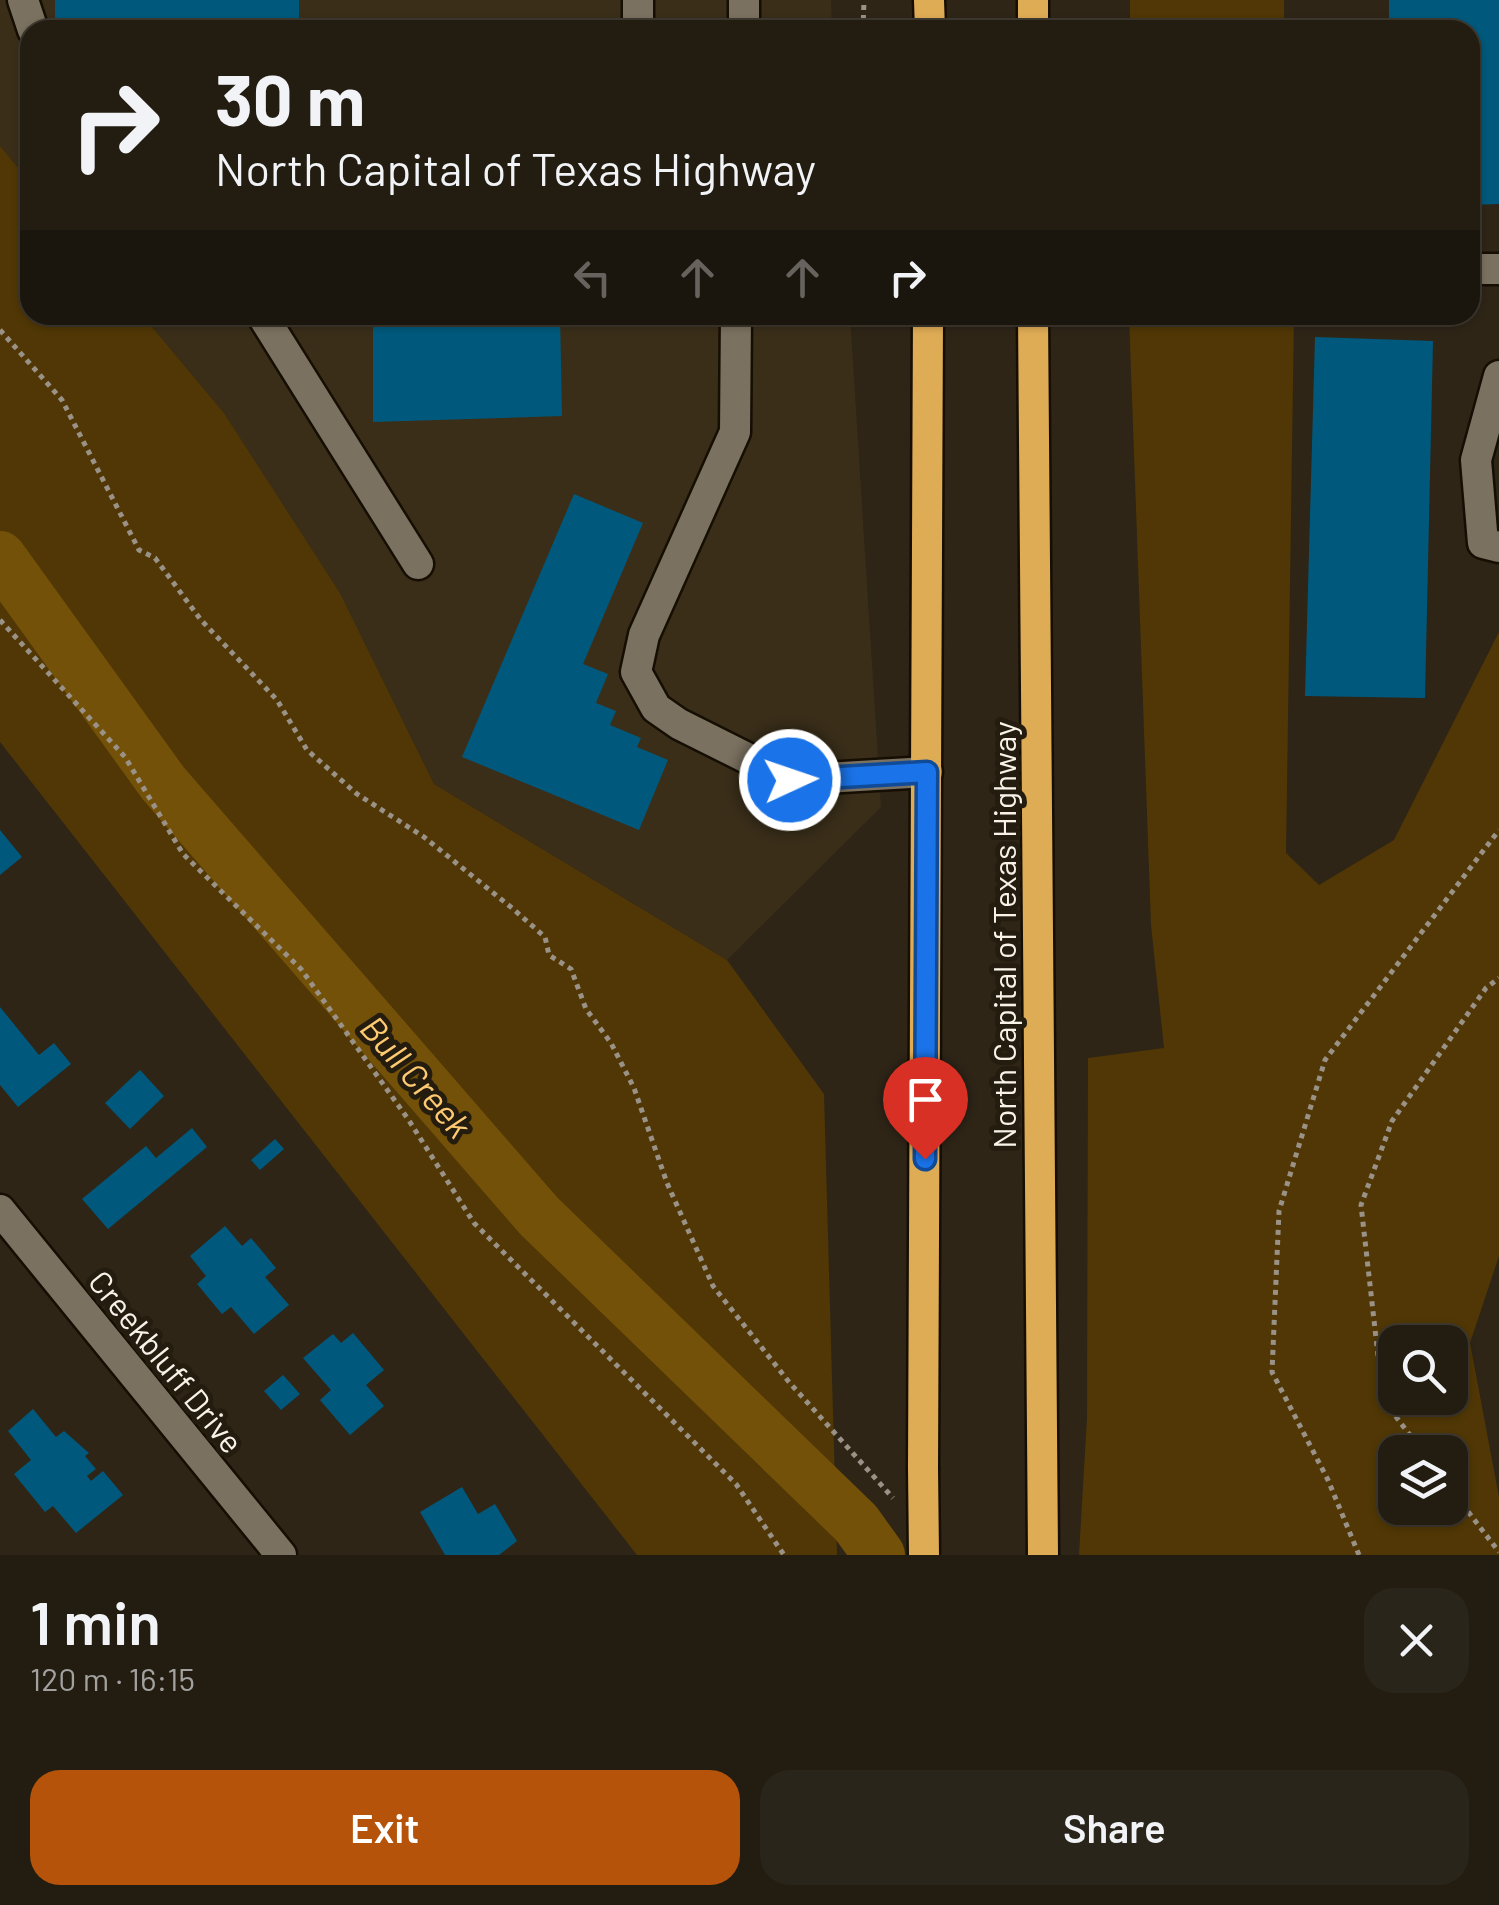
<!DOCTYPE html>
<meta charset="utf-8">
<style>
:root{--surface:#221c11;--page:#2a251a;--text:#f1f3f6;--muted:#a2a19f;--line:#3f3a31;--accent:#b45309}
body{margin:0;font-family:Barlow,sans-serif;background:var(--page);color:var(--text);height:100vh;display:flex;flex-direction:column;font-size:38px;white-space:nowrap}
*{box-sizing:border-box;margin:0}
p{font-size:32px;color:var(--muted)}
.icon{flex:none;width:55px;height:55px;fill:none;stroke:currentColor;stroke-width:2;stroke-linecap:round;stroke-linejoin:round}
.map{position:relative;height:1555px;overflow:hidden}
.drawer{display:flex;flex-direction:column;background:var(--surface);flex:1}
.drawer>*{flex:none}
.guide{position:absolute;left:20px;top:20px;width:1460px;height:305px;border-radius:30px;box-shadow:0 2px 8px #0004,0 0 0 2px var(--line);background:#221c11;color:var(--text);overflow:hidden}
.tools{position:absolute;left:1378px;top:1325px;display:grid;gap:20px}
.tools a{display:grid;place-items:center;width:90px;height:90px;border-radius:20px;background:var(--surface);box-shadow:0 2px 8px #0004,0 0 0 2px var(--line);font-size:50px}
.pin{position:absolute;display:grid;place-items:center;width:85px;height:85px;color:#fff;margin:-102px -42px;border-radius:50% 50% 50% 0;rotate:-45deg;box-shadow:0 0 10px #0007}
.pin .icon{rotate:45deg}
.me{position:absolute;width:110px;margin:-55px;rotate:87deg;stroke-linejoin:round;filter:drop-shadow(0 0 8px #0008)}
.turn{display:flex;align-items:center;gap:35px;height:210px;padding:0 30px;font-size:45px}
.turn .icon{width:130px;height:130px;stroke-width:2.5}
.turn b{display:block;font-size:70px;line-height:85px}
.lanes{display:flex;align-items:center;height:95px;padding:0 30px;background:#0003;justify-content:center;gap:50px;direction:ltr}
.lanes .off{opacity:.35}
.round{display:grid;place-items:center;flex:none;width:105px;height:105px;border-radius:30px;background:var(--page)}
.overview{display:flex;align-items:center;justify-content:space-between;height:170px;padding:0 30px}
h1{font-size:60px;font-weight:600;line-height:75px}
.cta{display:flex;gap:20px;margin-top:auto;padding:20px 30px}
.cta a{flex:1;height:115px;border-radius:30px;background:var(--accent);color:#fff;font-size:40px;font-weight:600;line-height:115px;text-align:center}
.cta a+a{background:var(--page);color:var(--text)}
.map>svg:first-child{display:block}
</style>
<div class="map">
<svg width="1499" height="1555" viewBox="0 0 1499 1555">
<rect width="100%" height="100%" fill="#2e2517"/>
<g fill="#3a2e19">
<path d="M0,0H831L832,30H30V182L0,146Z"/>
<path d="M142,315H850L881,807L727,960L434,784L340,593L224,413Z"/>
</g>
<g fill="#503705" fill-rule="evenodd">
<rect x="1130" y="0" width="154" height="30"/>
<path d="M0,146L30,182V315H142L224,413L340,593L434,784L727,960L824,1094L837,1555H637L0,742Z"/>
<path d="M1129,315H1294L1286,853L1319,885L1394,840L1499,632V1256L1470,1343L1499,1497V1555H1079L1087,1418L1088,1058L1164,1048L1151,925ZM1450,1342V1398H1395V1342ZM1450,1452V1508H1395V1452Z"/>
</g>
<g fill="none" stroke-linecap="round" stroke-linejoin="round">
<path stroke="#735109" stroke-width="52" d="M0,557L163,783L539,1216L856,1523L879,1555"/>
</g>
<g fill="#00597c">
<path d="M55,0H299V30H67L66,23H55Z"/>
<path d="M1389,0H1499V204L1470,205V30H1389Z"/>
<path d="M373,315H560L562,416L373,422Z"/>
<path d="M1315,337L1433,341L1425,698L1305,696Z"/>
<path d="M574,494L643,523L583,664L608,674L596,703L616,711L610,725L641,738L637,747L668,760L639,830L462,757Z"/>
<path d="M0,830L22,857L0,875Z"/>
<path d="M0,1007L39,1055L54,1043L71,1064L18,1107L0,1085Z"/>
<path d="M140,1070L164,1096L130,1129L105,1103Z"/>
<path d="M192,1128L207,1147L108,1229L82,1199L146,1146L156,1158Z"/>
<path d="M275,1139L284,1149L260,1170L251,1160Z"/>
<path d="M225,1226L242,1246L251,1238L276,1268L265,1277L289,1305L254,1334L231,1307L222,1314L197,1284L206,1276L190,1256Z"/>
<path d="M353,1333L384,1370L366,1385L384,1406L350,1435L320,1400L331,1390L303,1358L333,1334L341,1343Z"/>
<path d="M283,1375L300,1394L281,1410L264,1391Z"/>
<path d="M33,1409L56,1437L64,1431L89,1453L85,1456L96,1469L87,1476L91,1481L103,1471L123,1495L76,1533L53,1506L45,1512L14,1474L31,1460L8,1431Z"/>
<path d="M462,1487L478,1514L495,1504L517,1541L499,1555H445L420,1512Z"/>
</g>
<g fill="none" stroke-linecap="round" stroke-linejoin="round">
<defs>
<g id="minor">
<path d="M23,0L33,30"/>
<path d="M638,0V30"/>
<path d="M744,0V30"/>
<path d="M1470,269H1499"/>
<path d="M262,315L418,564"/>
<path d="M736,315L735,432L644,635L636,672L656,708L679,724L791,780L927,772"/>
<path d="M1499,376L1476,460L1483,543L1499,547"/>
<path d="M0,1210L281,1555"/>
</g>
<g id="highway">
<path d="M929,0L930,30"/>
<path d="M1033,30V0"/>
<path d="M1033,315L1043,1555"/>
<path d="M923,1468L928,315"/>
</g>
</defs>
<use href="#minor" stroke="#160e03" stroke-width="35"/>
<use href="#highway" stroke="#160e03" stroke-width="35"/>
<g stroke="#9a9287" stroke-width="5" stroke-dasharray="5 5" stroke-linecap="butt">
<path d="M863,30L864,0"/>
<path d="M0,330L62,400L139,550L155,558L201,620L277,700L307,750L357,794L424,837L512,908L545,937L549,955L571,969L586,1009L611,1043L634,1088L667,1183L713,1286L789,1382L893,1498"/>
<path d="M0,620L125,757L183,854L301,969L408,1119L474,1223L736,1484L784,1555"/>
<path d="M1423,1452L1383,1400L1361,1205L1392,1121L1486,988L1499,978"/>
<path d="M1450,1488L1499,1552"/>
<path d="M1359,1555L1328,1480L1272,1372L1279,1211L1325,1060L1499,830"/>
</g>
<use href="#minor" stroke="#7b7160" stroke-width="30"/>
<use href="#highway" stroke="#dfac56" stroke-width="30"/>
<defs>
<path id="highway-bridge" d="M923,1468L924,1555"/>
</defs>
<use href="#highway-bridge" stroke="#160e03" stroke-width="35" stroke-linecap="butt"/>
<use href="#highway-bridge" stroke="#dfac56" stroke-width="30"/>
</g>
<g fill="none" stroke-linecap="round" stroke-linejoin="round">
<defs>
<path id="route" d="M790,780L927,772L925,1159"/>
</defs>
<use href="#route" stroke="#114b97" stroke-width="25"/>
<use href="#route" stroke="#1a73e8" stroke-width="18"/>
</g>
<g text-anchor="middle" dominant-baseline="central" stroke-width="10" stroke-linejoin="round" paint-order="stroke">
<g font-size="32" fill="#f8f2e9" stroke="#241c0e">
<text transform="translate(1003 935) rotate(-90)">North Capital of Texas Highway</text>
<text transform="translate(167 1361) rotate(51)">Creekbluff Drive</text>
</g>
<g font-size="35" font-style="italic" fill="#feca71" stroke="#241c0e">
<text transform="translate(417 1076) rotate(49)">Bull Creek</text>
</g>
</g>
</svg>
<div class="tools">
<a><svg class="icon" aria-label="search" viewBox="0 0 24 24"><circle cx="10" cy="10" r="6"/><path d="M15 15l6 6"/></svg></a>
<a><svg class="icon" aria-label="layers" viewBox="0 0 24 24"><path d="M12 4l9 5-9 5-9-5zM3 14l9 5 9-5"/></svg></a>
</div>
<div class="pin" style="left:925px;top:1159px;background:#d93025"><svg class="icon" aria-label="arrive" viewBox="0 0 24 24"><path d="M6 21V4h12l-3 4 3 4H6"/></svg></div>
<svg class="me" style="left:790px;top:780px" viewBox="-20 -20 40 40"><circle r="17" fill="#1a73e8" stroke="#fff" stroke-width="3"/><path d="M0-11L8 9 0 5-8 9z" fill="#fff"/></svg>
<div class="guide">
<div class="turn"><svg class="icon" aria-label="right" viewBox="0 0 24 24"><path d="M7 20v-9h11M14 6l5 5-5 5"/></svg><div><b>30 m</b>North Capital of Texas Highway</div></div>
<div class="lanes"><svg class="icon off" aria-label="left" viewBox="0 0 24 24"><path d="M17 20v-9H6M10 6l-5 5 5 5"/></svg><svg class="icon off" aria-label="ahead" viewBox="0 0 24 24"><path d="M12 20V5M6 11l6-6 6 6"/></svg><svg class="icon off" aria-label="ahead" viewBox="0 0 24 24"><path d="M12 20V5M6 11l6-6 6 6"/></svg><svg class="icon" aria-label="right" viewBox="0 0 24 24"><path d="M7 20v-9h11M14 6l5 5-5 5"/></svg></div>
</div>
</div>
<section class="drawer">
<div class="overview"><div><h1>1 min</h1><p>120 m · 16:15</p></div><a class="round"><svg class="icon" aria-label="close" viewBox="0 0 24 24"><path d="M6 6l12 12M18 6L6 18"/></svg></a></div>
<div class="cta"><a>Exit</a><a>Share</a></div>
</section>
